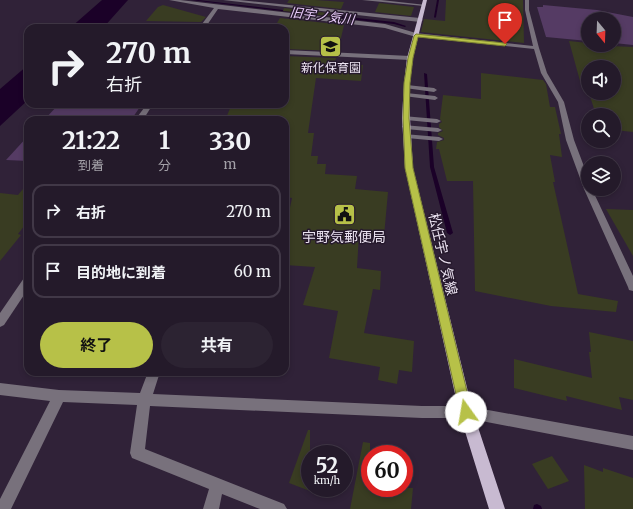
<!DOCTYPE html>
<html lang="ja">
<meta charset="utf-8">
<style>
:root{--surface:#241a2a;--page:#2c2332;--text:#f1f3f6;--muted:#a3a1a8;--line:#413847;--accent:#b7c148}
body{margin:0;font-family:Merriweather,"Noto Sans JP",serif;background:var(--page);color:var(--text);height:100vh;display:flex;flex-direction:column;font-size:15px;white-space:nowrap}
*{box-sizing:border-box;margin:0}
p{font-size:13px;color:var(--muted)}
.icon{flex:none;width:22px;height:22px;fill:none;stroke:currentColor;stroke-width:2;stroke-linecap:round;stroke-linejoin:round}
.map{position:relative;flex:1;overflow:hidden}
.panel{position:absolute;left:24px;top:116px;width:265px;height:260px;display:flex;flex-direction:column;background:var(--surface);border-radius:12px;box-shadow:0 2px 6px #0003,0 0 0 1px var(--line)}
.panel>*{flex:none}
.guide{position:absolute;left:24px;top:24px;width:265px;height:84px;border-radius:12px;box-shadow:0 2px 6px #0003,0 0 0 1px var(--line);background:#241a2a;color:var(--text);overflow:hidden}
.needle{width:26px;rotate:161deg}
.controls{position:absolute;left:581px;top:12px;display:grid;gap:8px}
.controls a{display:grid;place-items:center;width:40px;height:40px;border-radius:50%;background:var(--surface);box-shadow:0 2px 6px #0003,0 0 0 1px var(--line);font-size:20px}
.speed{position:absolute;left:301px;top:445px;display:flex;gap:8px;font-size:20px;font-weight:700;text-align:center}
.speed>*{display:grid;place-content:center;width:52px;height:52px;border-radius:50%;background:var(--surface);box-shadow:0 2px 6px #0003,0 0 0 1px var(--line);line-height:1}
.speed small{font-size:10px;font-weight:400}
.speed .limit{border:6px solid #d22;background:#fff;color:#111}
.pin{position:absolute;display:grid;place-items:center;width:34px;height:34px;color:#fff;margin:-41px -17px;border-radius:50% 50% 50% 0;rotate:-45deg;box-shadow:0 0 4px #0007}
.pin .icon{rotate:45deg}
.me{position:absolute;width:44px;margin:-22px;rotate:347deg;stroke-linejoin:round;filter:drop-shadow(0 0 3px #0008)}
.turn{display:flex;align-items:center;gap:14px;height:84px;padding:0 16px;font-size:18px}
.turn .icon{width:52px;height:52px;stroke-width:2.5}
.turn b{display:block;font-size:28px;line-height:34px}
.eta{display:flex;justify-content:space-evenly;align-items:center;height:68px;text-align:center}
.eta b{font-size:24px;font-weight:700;line-height:28px}
.button{display:flex;gap:8px;margin-top:auto;padding:8px 16px}
.button a{flex:1;height:46px;border-radius:24px;background:var(--accent);color:#111;font-size:16px;font-weight:700;line-height:46px;text-align:center}
.button a+a{background:var(--page);color:var(--text)}
ul{padding:0;list-style:none}
li{display:flex;align-items:center;gap:12px;height:54px;margin:0 8px 6px;padding:0 8px;border:2px solid var(--line);border-radius:12px}
li div{flex:1}
li b{display:block;font-size:15px}
li em{font-style:normal}
.map>svg:first-child{display:block}
</style>
<div class="map">
<svg width="633" height="509" viewBox="0 0 633 509">
<rect width="100%" height="100%" fill="#302238"/>
<g fill="#553b64">
<path d="M543,5L597,10L633,17V45L614,43V19H588V41L546,37L537,7H543Z"/>
<path d="M59,104H142L131,120H44Z"/>
<path d="M28,136V161L6,160Z"/>
</g>
<g fill="#1b0128">
<path d="M102,0H128L103,28H70Z"/>
<path d="M28,65V100L0,126V89Z"/>
</g>
<g fill="none" stroke-linecap="round" stroke-linejoin="round">
<g fill="#1b0128" fill-rule="evenodd">
<path d="M190,0H198L291,11L290,12Z"/>
<path d="M437,0H439L436,17L435,18L434,17Z"/>
<path d="M329,15L394,22L406,26L405,27L394,24L330,17Z"/>
<path d="M424,73L427,74L434,167L453,233L450,235L447,233L430,167Z"/>
<path d="M537,504L541,506L542,509H533L534,505Z"/>
</g>
</g>
<g fill="#393c22">
<path d="M289,0H315L344,2L341,9L287,3Z"/>
<path d="M446,0H523L524,43L421,32L424,19L445,21Z"/>
<path d="M379,3L414,7L411,16L375,12Z"/>
<path d="M163,5L206,17L201,22L146,21L158,7Z"/>
<path d="M284,8L337,14L336,17L283,11Z"/>
<path d="M280,18L344,25L338,51L285,49V28H274Z"/>
<path d="M569,41L588,43V45L633,47V132L614,130V115H596L589,93H614V67H588V89L586,81H580Z"/>
<path d="M285,56L336,58L335,63L363,65L361,81L316,78L308,133H314L311,156H318L317,164H326L325,174L357,176L355,189L388,192L384,236L359,234L357,268L381,271L380,290L373,289L364,333L414,341L412,372L399,370L397,384L378,380L380,367L329,358L338,311L303,305L315,267L285,265V231L292,198L285,197V120H225L232,104H285Z"/>
<path d="M481,73L543,80L546,84L550,107H555L561,134H559L562,157L550,155L555,182H553L578,294L618,301L616,312L551,306L475,291L473,181H447L439,149H436L437,142L444,140V138L438,135V133L443,131L439,127V124L442,122L440,119L443,95L481,99Z"/>
<path d="M28,183V221L18,234L21,235L0,261V193L18,195Z"/>
<path d="M606,209L633,210V256Z"/>
<path d="M589,332L633,341V400L619,397L622,410L566,396L567,401L514,388V359L592,378L589,352H591Z"/>
<path d="M308,430H310V491L289,483Z"/>
<path d="M363,442L370,443V488H413L411,509H350Z"/>
<path d="M552,456L569,481L548,489L532,464Z"/>
<path d="M584,465L603,472V468L633,478V509H585Z"/>
</g>
<g fill="none" stroke-linecap="round" stroke-linejoin="round">
<g fill="#78717c" fill-rule="evenodd">
<path d="M169,0H180L385,24L416,33L533,46L525,10V0H529V10L539,48L547,73L564,102L574,140L588,177V189H592L633,276V291L629,290L628,287L584,189L566,140L558,102L541,73L534,49L416,37L385,28L218,9L205,28H199L214,8Z"/>
<path d="M223,0H239L420,18L423,20L420,22Z"/>
<path d="M362,0H381L426,5L424,6Z"/>
<path d="M266,24L269,26L268,28H262Z"/>
<path d="M285,50L410,56L413,58L410,60L285,54Z"/>
<path d="M407,85L434,88L437,90L434,92L405,88V86Z"/>
<path d="M406,93L435,96L438,98L435,100L404,96L403,95Z"/>
<path d="M147,104H153L143,120H135Z"/>
<path d="M403,116L437,119L441,121L437,123L406,120L402,118Z"/>
<path d="M403,125L438,128L442,130L438,132L406,129L402,127Z"/>
<path d="M404,134L439,137L443,139L439,141L407,138L403,136Z"/>
<path d="M28,277V289L4,325L0,327V313L24,278Z"/>
<path d="M148,372H160L153,394L422,406H466L633,436V450L466,418H422L150,406L145,449L284,504L287,509H260L222,494L219,509H203L209,489L132,458L130,453L137,405L63,402L11,509H0V499L50,401L0,395V383L59,390L140,393Z"/>
</g>
<path fill="#c8bad1" fill-rule="evenodd" d="M423,0H427L413,58L410,83V118L413,168L473,412L505,509H489L459,412L405,168L402,118L404,83L407,58Z"/>
</g>
<path fill="#b7c148" stroke="#777d2f" d="M416,34L505,43L507,44L505,46L418,37L413,58L410,83L409,118L413,168L472,412L470,417L466,418L462,417L460,412L405,168L403,118L404,83L408,58L414,36Z"/>
<defs>
<symbol id="school-square" viewBox="-11 -11 22 22"><rect x="-9" y="-9" width="18" height="18" rx="4" fill="#b7c148" stroke="#26192d"/><path d="M0-5L7-2L0 1L-7-2ZM-4 1L0 2.5L4 1V4Q0 6-4 4Z" fill="#111"/></symbol>
<symbol id="civic-square" viewBox="-11 -11 22 22"><rect x="-9" y="-9" width="18" height="18" rx="4" fill="#b7c148" stroke="#26192d"/><path d="M-.6-6.5H3V-4.5H.6V-3L4-1V1h2V6H-6V1h2V-1L-.6-3ZM-1.2 2.5V6h2.4V2.5Z" fill="#111"/></symbol>
</defs>
<g fill-rule="evenodd">
<use href="#school-square" x="318" y="34" width="25" height="25"/>
<use href="#civic-square" x="332" y="202" width="25" height="25"/>
</g>
<g text-anchor="middle" dominant-baseline="central" stroke-width="3" stroke-linejoin="round" paint-order="stroke">
<g font-size="12" fill="#ebe3f1" stroke="#26192d">
<text x="331" y="67">新化保育園</text>
</g>
<g font-size="13" font-style="italic" fill="#e9cdfa" stroke="#26192d">
<text transform="translate(322 16) rotate(7)">旧宇ノ気川</text>
</g>
<g font-size="14" fill="#ebe3f1" stroke="#26192d">
<text x="344" y="237">宇野気郵便局</text>
</g>
<g font-size="14" fill="#ebe3f1" stroke="#26192d">
<text transform="translate(443 254) rotate(77)">松任宇ノ気線</text>
</g>
</g>
</svg>
<div class="controls">
<a><svg class="needle" viewBox="-14 -14 28 28"><path d="M0-13l5 13h-10z" fill="#e53935"/><path d="M0 13l5-13h-10z" fill="#a3a1a8"/></svg></a>
<a><svg class="icon" aria-label="sound" viewBox="0 0 24 24"><path d="M4 9h4l5-4v14l-5-4H4zM17 9q2 3 0 6"/></svg></a>
<a><svg class="icon" aria-label="search" viewBox="0 0 24 24"><circle cx="10" cy="10" r="6"/><path d="M15 15l6 6"/></svg></a>
<a><svg class="icon" aria-label="layers" viewBox="0 0 24 24"><path d="M12 4l9 5-9 5-9-5zM3 14l9 5 9-5"/></svg></a>
</div>
<div class="speed"><div>52<small>km/h</small></div><div class="limit">60</div></div>
<div class="pin" style="left:505px;top:44px;background:#d93025"><svg class="icon" aria-label="arrive" viewBox="0 0 24 24"><path d="M6 21V4h12l-3 4 3 4H6"/></svg></div>
<svg class="me" style="left:466px;top:412px" viewBox="-20 -20 40 40"><circle r="19" fill="#fff"/><path d="M0-13L10 11 0 6-10 11z" fill="#b7c148"/></svg>
<div class="guide">
<div class="turn"><svg class="icon" aria-label="right" viewBox="0 0 24 24"><path d="M7 20v-9h11M14 6l5 5-5 5"/></svg><div><b>270 m</b>右折</div></div>
</div>
<section class="panel">
<div class="eta">
<div><b>21:22</b><p>到着</p></div>
<div><b>1</b><p>分</p></div>
<div><b>330</b><p>m</p></div>
</div>
<ul>
<li><svg class="icon" aria-label="right" viewBox="0 0 24 24"><path d="M7 20v-9h11M14 6l5 5-5 5"/></svg><div><b>右折</b></div><em>270 m</em></li>
<li><svg class="icon" aria-label="arrive" viewBox="0 0 24 24"><path d="M6 21V4h12l-3 4 3 4H6"/></svg><div><b>目的地に到着</b></div><em>60 m</em></li>
</ul>
<div class="button"><a>終了</a><a>共有</a></div>
</section>
</div>
